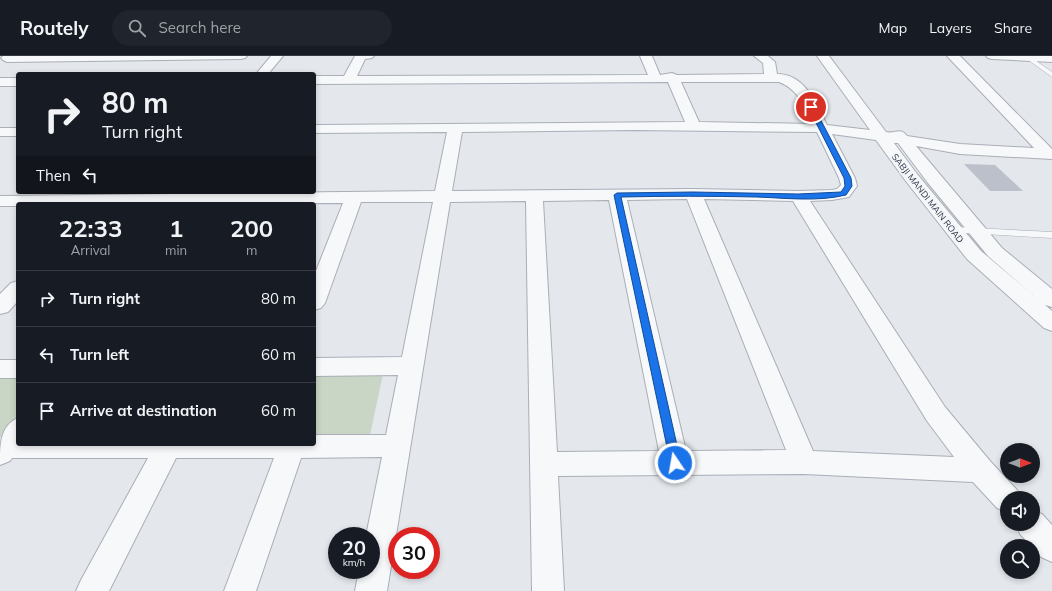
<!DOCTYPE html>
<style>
:root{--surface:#171b24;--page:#20242c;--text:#f1f3f6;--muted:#9ea1a6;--line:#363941}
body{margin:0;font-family:Mulish,sans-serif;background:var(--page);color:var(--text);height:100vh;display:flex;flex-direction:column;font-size:15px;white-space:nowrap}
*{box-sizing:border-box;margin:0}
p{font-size:13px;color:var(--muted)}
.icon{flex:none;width:22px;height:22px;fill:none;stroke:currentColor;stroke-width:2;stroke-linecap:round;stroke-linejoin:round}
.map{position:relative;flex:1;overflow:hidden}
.sheet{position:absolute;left:16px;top:146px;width:300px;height:244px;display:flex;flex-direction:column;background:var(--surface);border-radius:4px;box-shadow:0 2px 6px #0003}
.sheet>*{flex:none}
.banner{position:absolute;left:16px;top:16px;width:300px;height:122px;border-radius:4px;box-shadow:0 2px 6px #0003;background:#171b24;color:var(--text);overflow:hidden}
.needle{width:26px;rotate:90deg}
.buttons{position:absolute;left:1000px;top:387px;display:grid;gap:8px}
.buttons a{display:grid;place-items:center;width:40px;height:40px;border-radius:50%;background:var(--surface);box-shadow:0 2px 6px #0003;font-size:20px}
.speed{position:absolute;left:328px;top:471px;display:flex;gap:8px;font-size:20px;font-weight:700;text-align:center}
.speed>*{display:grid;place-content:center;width:52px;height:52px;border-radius:50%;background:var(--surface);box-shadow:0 2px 6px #0003;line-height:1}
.speed small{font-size:10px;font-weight:400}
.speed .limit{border:6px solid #d22;background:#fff;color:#111}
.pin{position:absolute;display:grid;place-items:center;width:34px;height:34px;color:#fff;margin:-17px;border:2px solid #fff;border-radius:50%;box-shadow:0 1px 4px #0007}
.me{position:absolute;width:44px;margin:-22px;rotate:348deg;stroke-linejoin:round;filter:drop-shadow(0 0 3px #0008)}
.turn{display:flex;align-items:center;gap:14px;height:84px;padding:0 20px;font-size:18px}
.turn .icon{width:52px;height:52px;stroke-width:2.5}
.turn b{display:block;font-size:28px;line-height:34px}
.then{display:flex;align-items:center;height:38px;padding:0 20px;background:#0003;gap:8px;font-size:15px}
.eta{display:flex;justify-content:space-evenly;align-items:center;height:68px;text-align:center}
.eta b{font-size:24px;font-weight:700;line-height:28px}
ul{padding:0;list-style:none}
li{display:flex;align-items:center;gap:12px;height:56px;padding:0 20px;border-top:1px solid var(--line)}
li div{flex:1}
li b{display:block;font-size:15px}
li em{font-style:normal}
header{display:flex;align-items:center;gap:24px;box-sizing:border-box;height:56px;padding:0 20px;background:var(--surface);border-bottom:1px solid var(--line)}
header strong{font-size:19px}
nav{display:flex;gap:22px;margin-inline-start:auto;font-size:14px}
.search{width:280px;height:36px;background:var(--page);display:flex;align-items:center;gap:10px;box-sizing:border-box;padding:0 14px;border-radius:22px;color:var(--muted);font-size:15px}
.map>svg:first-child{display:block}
</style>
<header>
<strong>Routely</strong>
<div class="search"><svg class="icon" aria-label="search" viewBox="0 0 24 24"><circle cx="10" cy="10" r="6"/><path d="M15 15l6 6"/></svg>Search here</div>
<nav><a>Map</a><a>Layers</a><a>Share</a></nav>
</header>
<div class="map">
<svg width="1052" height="535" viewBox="0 0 1052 535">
<rect width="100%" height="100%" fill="#e4e7ec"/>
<g fill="#c9d6c5">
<path d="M383,318L370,379H314V319Z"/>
<rect x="0" y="320" width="18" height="61"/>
</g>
<path fill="#bbc0ca" d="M964,108L995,109L1023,135H990Z"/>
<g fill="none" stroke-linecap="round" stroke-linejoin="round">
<defs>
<g id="service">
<path d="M1029,0L1052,16V21L1027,3V1Z"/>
<path d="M954,171L1052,176V182L950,176L949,174Z"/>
</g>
<g id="minor">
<path d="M3,0H247L245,2L241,3L7,6L3,4L1,2Z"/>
<path d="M271,0H283L268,18H256Z"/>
<path d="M355,0H374L372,2L365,3L357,20L648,19L640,0H652L660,19L672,17L677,19L764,18L763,7L754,0H768L775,6L777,18C805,18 816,47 827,69L870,74L817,0H829L886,76C895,78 901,71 907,80L960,88L1034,92L947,0H960L1052,93V103L960,98L916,90L1002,192L1052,233V251L1045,249L1052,255V275L1044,272L967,203L905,124L876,84L832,78L855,122L857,130L849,141L832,144L810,145L945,351L990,405L1017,434L1021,442H1007V456L997,452L973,426L804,418L558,420L564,535H532L526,145L450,146L387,535H355L359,514H371V480H366L382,401L301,402L256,535H224L274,402H176L109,535H76L81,524L148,402H12L10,405L0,409C0,388 0,370 18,362V388H314V379H386L398,319L314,320V302L402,301L433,146H361L325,247L321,252L314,254V220L343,147L18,148V150H0V140L435,135L447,76L314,77V69L685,66L668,26L314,28V20H344ZM681,26H779C799,34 804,50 813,68L699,66ZM635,74L817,76L839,122L841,129L837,133L832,134L798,135L693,133L452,135L462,76ZM894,87H898L928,127L988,200L1033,239L981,195L917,118ZM687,143L786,394L686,395L627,144ZM704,143L793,145L927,365L954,401L813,395ZM609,144L659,395L557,396L543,145Z"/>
<path d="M986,0H1052V6L992,3L988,2Z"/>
<rect x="0" y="22" width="18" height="8"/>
<rect x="0" y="72" width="18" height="8"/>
<path d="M18,225V245L8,256L0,258V238L11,227Z"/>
<rect x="0" y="304" width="18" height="18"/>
<path d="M1033,455L1042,458L1052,469V506L1041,501L1033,492V490H1031L1020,478L1016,468H1033Z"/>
</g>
</defs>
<use href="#service" stroke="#a9aeb7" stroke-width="1"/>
<use href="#minor" stroke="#a9aeb7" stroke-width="2"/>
<use href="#service" fill="#f7f8fa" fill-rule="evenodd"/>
<use href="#minor" fill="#f7f8fa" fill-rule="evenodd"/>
</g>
<path fill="#1a73e8" stroke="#114b97" d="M811,49L814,51L851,122L852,130L846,139C817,146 786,142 757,141C711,140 666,140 621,141L681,407L679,410L675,412L671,410L614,139L617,137L693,136L798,138L841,136L845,130L844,122L808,51Z"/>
<g text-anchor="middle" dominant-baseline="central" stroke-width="4" stroke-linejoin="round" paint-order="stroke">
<g font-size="9" fill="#2b3445" stroke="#f4f6f9">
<text transform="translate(928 142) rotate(52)">SABJI MANDI MAIN ROAD</text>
</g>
</g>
</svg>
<div class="buttons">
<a><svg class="needle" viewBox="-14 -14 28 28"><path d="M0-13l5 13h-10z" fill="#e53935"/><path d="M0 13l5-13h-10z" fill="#9ea1a6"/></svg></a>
<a><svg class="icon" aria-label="sound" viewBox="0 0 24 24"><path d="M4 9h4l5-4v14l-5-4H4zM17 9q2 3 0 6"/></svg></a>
<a><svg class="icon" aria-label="search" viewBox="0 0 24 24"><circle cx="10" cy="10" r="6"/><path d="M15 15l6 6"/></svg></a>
</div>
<div class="speed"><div>20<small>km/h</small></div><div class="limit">30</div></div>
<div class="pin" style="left:811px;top:51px;background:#d93025"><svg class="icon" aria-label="arrive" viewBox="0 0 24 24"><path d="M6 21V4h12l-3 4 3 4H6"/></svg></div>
<svg class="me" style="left:675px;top:407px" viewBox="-20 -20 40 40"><circle r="17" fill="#1a73e8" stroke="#fff" stroke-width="3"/><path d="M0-11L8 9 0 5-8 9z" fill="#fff"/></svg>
<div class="banner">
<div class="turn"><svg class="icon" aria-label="right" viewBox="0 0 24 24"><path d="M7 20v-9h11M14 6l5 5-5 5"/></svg><div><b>80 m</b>Turn right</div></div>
<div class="then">Then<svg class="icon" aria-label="left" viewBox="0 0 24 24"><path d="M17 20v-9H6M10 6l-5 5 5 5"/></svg></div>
</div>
<section class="sheet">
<div class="eta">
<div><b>22:33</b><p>Arrival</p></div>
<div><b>1</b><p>min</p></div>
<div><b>200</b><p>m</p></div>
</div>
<ul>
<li><svg class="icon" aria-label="right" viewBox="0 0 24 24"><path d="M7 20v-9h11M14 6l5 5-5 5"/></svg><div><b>Turn right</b></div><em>80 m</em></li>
<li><svg class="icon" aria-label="left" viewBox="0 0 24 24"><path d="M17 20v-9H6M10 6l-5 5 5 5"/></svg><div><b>Turn left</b></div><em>60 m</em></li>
<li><svg class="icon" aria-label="arrive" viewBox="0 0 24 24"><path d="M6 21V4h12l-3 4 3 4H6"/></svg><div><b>Arrive at destination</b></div><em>60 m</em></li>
</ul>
</section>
</div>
